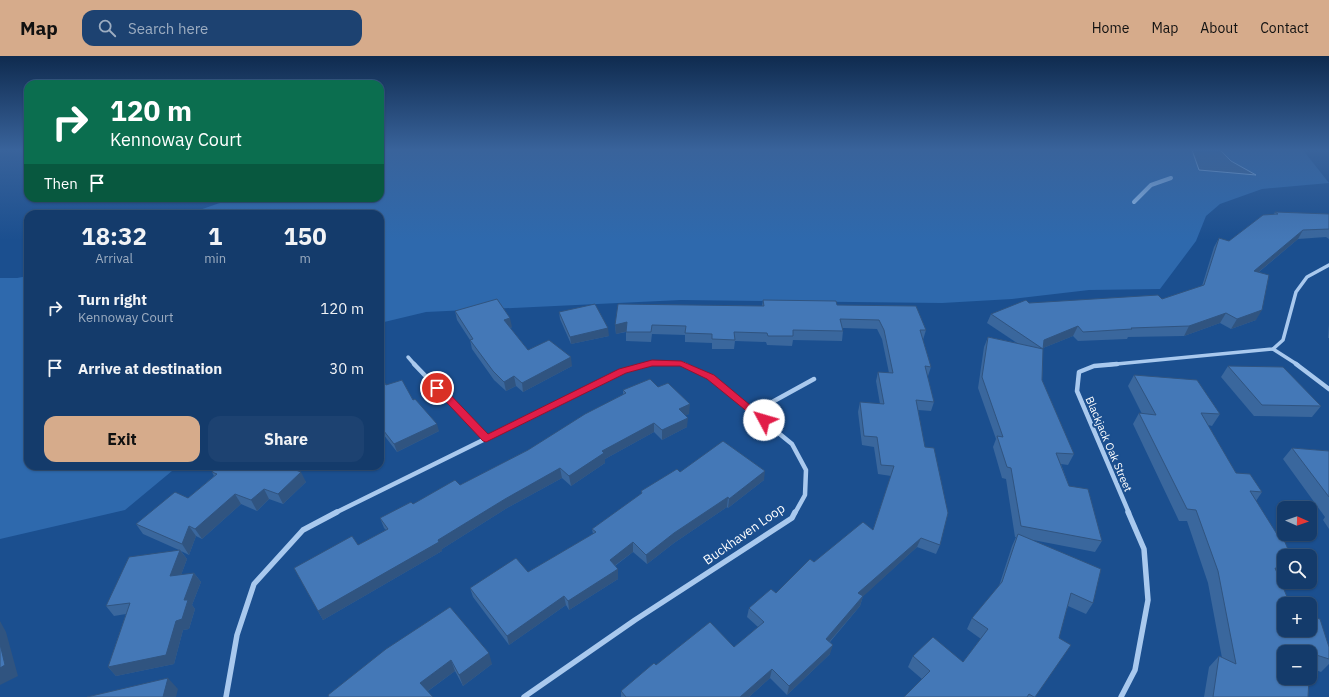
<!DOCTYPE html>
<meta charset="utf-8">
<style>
:root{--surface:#143b6b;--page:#1d4271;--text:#f1f3f6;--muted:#9dadc1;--line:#33557e;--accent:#d6ab8b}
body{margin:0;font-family:"IBM Plex Sans",sans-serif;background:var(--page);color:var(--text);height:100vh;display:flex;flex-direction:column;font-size:15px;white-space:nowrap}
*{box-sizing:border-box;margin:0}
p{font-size:13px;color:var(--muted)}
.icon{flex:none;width:22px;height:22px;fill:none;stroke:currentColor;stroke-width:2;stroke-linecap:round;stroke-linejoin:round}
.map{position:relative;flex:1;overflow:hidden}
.sheet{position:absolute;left:24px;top:154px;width:360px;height:260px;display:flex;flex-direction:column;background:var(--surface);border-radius:12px;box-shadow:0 1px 3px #0004,0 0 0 1px var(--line)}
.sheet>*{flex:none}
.guide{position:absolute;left:24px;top:24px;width:360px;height:122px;border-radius:12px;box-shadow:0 1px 3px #0004,0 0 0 1px var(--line);background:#0b6e4f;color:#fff;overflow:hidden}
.needle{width:26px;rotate:92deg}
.fabs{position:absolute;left:1277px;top:445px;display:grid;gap:8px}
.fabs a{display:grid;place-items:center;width:40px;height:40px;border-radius:8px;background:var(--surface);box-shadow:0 1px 3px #0004,0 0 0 1px var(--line);font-size:20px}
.pin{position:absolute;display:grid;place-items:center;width:34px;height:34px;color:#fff;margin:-17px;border:2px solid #fff;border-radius:50%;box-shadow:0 1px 4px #0007}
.me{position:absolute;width:44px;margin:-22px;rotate:309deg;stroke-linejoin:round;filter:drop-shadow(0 0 3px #0008)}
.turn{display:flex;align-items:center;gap:14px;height:84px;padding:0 20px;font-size:18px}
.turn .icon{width:52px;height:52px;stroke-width:2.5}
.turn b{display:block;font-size:28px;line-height:34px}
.then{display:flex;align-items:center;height:38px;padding:0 20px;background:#0003;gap:8px;font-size:15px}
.eta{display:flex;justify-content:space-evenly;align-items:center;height:68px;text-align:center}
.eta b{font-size:24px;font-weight:800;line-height:28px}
.action{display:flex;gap:8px;margin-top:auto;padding:8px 20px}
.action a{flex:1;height:46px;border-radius:12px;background:var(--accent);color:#111;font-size:16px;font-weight:800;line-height:46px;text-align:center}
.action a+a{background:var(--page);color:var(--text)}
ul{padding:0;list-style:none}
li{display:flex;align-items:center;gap:12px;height:60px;padding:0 20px}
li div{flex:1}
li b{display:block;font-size:15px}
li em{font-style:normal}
header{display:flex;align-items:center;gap:24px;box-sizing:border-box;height:56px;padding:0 20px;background:var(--accent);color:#111}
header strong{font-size:19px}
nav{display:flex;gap:22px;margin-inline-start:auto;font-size:14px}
.search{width:280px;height:36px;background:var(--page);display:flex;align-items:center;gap:10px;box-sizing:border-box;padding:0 14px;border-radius:12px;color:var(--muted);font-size:15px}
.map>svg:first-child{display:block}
</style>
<header>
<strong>Map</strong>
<div class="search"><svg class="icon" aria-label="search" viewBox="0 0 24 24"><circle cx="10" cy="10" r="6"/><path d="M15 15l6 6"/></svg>Search here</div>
<nav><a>Home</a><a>Map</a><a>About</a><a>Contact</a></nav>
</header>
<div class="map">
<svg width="1329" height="641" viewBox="0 0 1329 641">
<rect width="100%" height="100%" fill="#1b4f8f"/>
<g fill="#2e69ad">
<path d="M380,94H1303L1329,127L1262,133L1220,148L1206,160L1196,185L1160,233L1089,234L1012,243L942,247L681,244L426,256L380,267V158H188L234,142H380Z"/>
<path d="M28,220V410H178L125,454L0,483V222H17Z"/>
</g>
<path fill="#3c6290" stroke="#9cc4f0" d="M1192,94H1220L1231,105L1256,119L1199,114Z"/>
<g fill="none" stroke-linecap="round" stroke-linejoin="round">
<path stroke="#9cc4f0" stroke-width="4" d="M1134,146L1151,129L1171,122"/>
<g stroke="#a9c9ee" stroke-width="3.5">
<path d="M1273,293L1298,309"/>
<path d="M408,301L415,309"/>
<path d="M645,309L652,307H681L685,309"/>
<path d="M1106,309L1273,293L1283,284L1296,236L1307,221L1329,209"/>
</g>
<g stroke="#a9c9ee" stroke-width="4.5">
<path d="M414,308L486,383"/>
<path d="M683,308L710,321L792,388L806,414L805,439L795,457"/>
<path d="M1117,308L1094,310L1079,316L1077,335L1129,457"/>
<path d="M1296,308L1329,333"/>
<path d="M754,356L814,323"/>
<path d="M335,457L623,315L649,308"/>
</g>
<g stroke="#a9c9ee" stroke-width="5.5">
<path d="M226,641L237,579L254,528L303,474L337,456"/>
<path d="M524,641L635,564L792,462L795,456"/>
<path d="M1121,641L1135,614L1148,544L1144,493L1128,456"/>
</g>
</g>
<g fill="#3a679d" fill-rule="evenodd">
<path d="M1275,156L1329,158V183L1326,181L1298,183L1259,216L1256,264L1231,273L1220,267L1184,280L1128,281L1127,283L1078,285L1073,280L1043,292L1042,324L1074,398L1068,409L1061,408L1069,430L1102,485L1095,496L1033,484L1093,547L1086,558L1068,550L1035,641H904L922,623L908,611L913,600L963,606L981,583L967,573L972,562L999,530L1012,490L1016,481H1015L1006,423L1002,422L993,391L996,383L978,332L984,291L988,281L1017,287L987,267L991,258L1029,247L1162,243L1202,230L1214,191L1219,182L1229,185L1274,158Z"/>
<path d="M763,244L837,249L926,274L923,284L931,311L928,320H927L934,346L931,355L918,354L940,489L936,498L917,491L863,540L860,550L830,586V598L787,639L770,622L749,641H621V635L656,609L734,591L758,571L747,561L749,552L776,537L814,506L873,474L891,420L878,418L874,391L862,389L858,356L860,346L880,348L876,325L878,316L889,317L882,283L877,273L843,272V275L842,285L793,284L792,290L767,289L766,286L735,285L734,293H712V287L685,286V279L652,278L651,286L626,285V276L616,278L615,269L762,250Z"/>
<path d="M455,255L512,271L510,272L528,294L572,310L523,336L516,330L506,335L494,324L472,293L470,284L457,264Z"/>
<path d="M559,256L609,280L571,288L560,263Z"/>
<path d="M1329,268V282H1328Z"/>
<path d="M1228,310L1321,350L1312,361L1254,360L1221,321Z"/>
<path d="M1134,319L1220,358L1212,370L1208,369L1236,417L1262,436L1256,445L1284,500V526H1291L1288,528L1281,527L1284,548L1329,591V608L1321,616L1313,613L1316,621L1309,627L1308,641H1204L1209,611L1219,600L1222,602L1208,527L1187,465H1179L1133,368L1139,357L1142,358L1128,330ZM1310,596V622H1284Z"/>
<path d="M380,323L386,329L413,344L439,375L397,396L380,374Z"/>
<path d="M658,331L689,358L685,359L687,371L662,384L654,376L605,403V407L571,430L562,422L507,452L442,493V495L323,564L294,512L358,489L386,474L384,472L380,462L460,429L528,394L623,339V334Z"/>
<path d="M1292,392L1329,395V473L1323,464L1325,461L1283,403Z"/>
<path d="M219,410H293L291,412L306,426L283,448L269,443L257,455L241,448L202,483L196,480L189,499L181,495L187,503L181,519L194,517L201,526L192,549L195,553L189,573L183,574L174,608L116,620L108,611L126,558L114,560L106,550L179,494L143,478L136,468L188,442L214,420L212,416Z"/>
<path d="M680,416L764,424L728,452L727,451L674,487L647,508L633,496L615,510L618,523L569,554L566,549L509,589L473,541L470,532L528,516L593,478L592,473L641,438V435Z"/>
<path d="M386,593L492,608L463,630L455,615L428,635Z"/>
</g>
<g fill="#305480">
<path d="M1303,174L1298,183L1249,224L1254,215Z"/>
<path d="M1262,254L1256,264L1231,273L1237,263Z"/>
<path d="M1226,257L1220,267L1184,280L1189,270Z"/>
<path d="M510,262L512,271L505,273L504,264Z"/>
<path d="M627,266L628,275L616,278L615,269Z"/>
<path d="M1078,270L1073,280L1043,292L1044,284Z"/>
<path d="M608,272L609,280L571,288L570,281Z"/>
<path d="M571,301L572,310L523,336L522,327Z"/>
<path d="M514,320L516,330L506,335L504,326Z"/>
<path d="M690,348L689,358L679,362V353Z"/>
<path d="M688,362L687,371L662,384V374Z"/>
<path d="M654,367V376L605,403V407L571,430L569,420L602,395Z"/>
<path d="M437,368L439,375L397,396L394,388Z"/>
<path d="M281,410H293L285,418Z"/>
<path d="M560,412L562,422L507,452L442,493V495L323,564L318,555L438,484L505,443Z"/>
<path d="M765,415L764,424L728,452L729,443Z"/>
<path d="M301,416L306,426L283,448L278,438Z"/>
<path d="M264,433L269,443L257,455L251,444Z"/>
<path d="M235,438L241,448L202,483L195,473Z"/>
<path d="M728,441L727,451L674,487L647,508L646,499L674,477Z"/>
<path d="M189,470L196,480L189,499L182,488Z"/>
<path d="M921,482L917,491L856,547L858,537Z"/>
<path d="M633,486V496L610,513V504Z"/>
<path d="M180,494L187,503L177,530L170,520Z"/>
<path d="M618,513V523L569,554L568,545Z"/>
<path d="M194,517L201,526L192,549L195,553L189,573L183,574L174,608L116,620L108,611L176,565Z"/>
<path d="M564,540L566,549L509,589L507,580Z"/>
<path d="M863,540L860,550L824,592L826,583Z"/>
<path d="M0,565L6,576L18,620L0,629Z"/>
<path d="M833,589L830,598L787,639L789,630Z"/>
<path d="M489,597L492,608L463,630L459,619Z"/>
<path d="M451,604L455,615L425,637L420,627Z"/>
<path d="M772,613L770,622L749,641H740Z"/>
<path d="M168,622L178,633L176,641H163Z"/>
</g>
<g fill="#4478b7" stroke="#305480">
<path d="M1275,156L1329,158V173L1303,174L1254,215L1269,219L1262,254L1237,263L1226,257L1189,270L1131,272L1132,273L1083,276L1078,270L1044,284L1043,293L991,258L1026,244L1029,247L1158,239L1162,243L1204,229L1219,182L1229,185L1263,159L1278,158Z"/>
<path d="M497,243L510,262L504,264L528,294L549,284L571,301L522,327L514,320L504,326L493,315L470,284L473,283L455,255Z"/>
<path d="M763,244L836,245L837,249L916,250L926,274H920L931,311L925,310L934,346L916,344L925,391L934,392L948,457L940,489L921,482L858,537L863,540L826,583L833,589L789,630L772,613L740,641H626L621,635L654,607L656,609L710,566L734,591L764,566L749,552L771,533L776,537L810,503L814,506L863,466L873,474L894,410L881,409L877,381L864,380L860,346L884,348L878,316L893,317L884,274L879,264L840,263L843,275L793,274V280H768L767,277L734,276L735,284L712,283V278L685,277L686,270L652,269L651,276H626L627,266L615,269L618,248L764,250Z"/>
<path d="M595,248L608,272L570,281L559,256Z"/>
<path d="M988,281L1043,293L1042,324L1074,398L1056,397L1069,430L1088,433L1102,485L1021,470L1011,412L1007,411L997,380L1003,381L982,321Z"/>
<path d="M1228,310L1283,311L1321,350L1262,349Z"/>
<path d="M1134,319L1197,324L1220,358L1201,357L1236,417L1250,418L1262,436L1250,435L1280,483L1284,484L1291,500H1284V514L1275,512L1290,548H1284V574H1310V560L1320,563L1329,591V603L1310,597V596H1284V622H1309L1308,641H1213L1219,600L1236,608L1218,515L1196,454L1187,453L1139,357L1156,359Z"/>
<path d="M382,322L386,329L402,324L413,344L415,343L437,368L394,388L380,370V323Z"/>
<path d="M650,323L658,331L668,327L690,348L679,353L688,362L662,374L654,367L602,395L604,397L569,420L560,412L505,443L438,484L439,486L318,555L294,512L352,480L358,489L388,473L380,462L411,446L413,448L455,424L460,429L528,394L585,358L626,337L623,334Z"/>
<path d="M723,385L765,415L729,443L728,441L674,477L646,499L633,486L610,504L618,513L568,545L564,540L507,580L470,532L516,502L528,516L596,476L592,473L642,437L641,435L677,413L680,416Z"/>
<path d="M1292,392L1329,395V441Z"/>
<path d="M219,410H285L301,416L278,438L264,433L251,444L235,438L195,473L189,470L182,488L136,468L175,436L188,442L217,418L212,416Z"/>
<path d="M1018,478L1101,513L1093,547L1071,537L1059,582L1071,589L1035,641H1034L1029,638L1027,641H904L930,615L913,600L933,581L963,606L988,573L972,562L1002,526Z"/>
<path d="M180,494L170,520L194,517L184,544H188L182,563L176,565L166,599L108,611L130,547L106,550L129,501Z"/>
<path d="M450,551L489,597L459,619L451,604L420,627L433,641H329L328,639L386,593Z"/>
<path d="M0,588L5,609L0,612Z"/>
<path d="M1310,599L1316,621L1310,620Z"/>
<path d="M168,622L163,641H87Z"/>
</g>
<linearGradient id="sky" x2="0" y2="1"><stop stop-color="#0f2b4f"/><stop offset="0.51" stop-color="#39639b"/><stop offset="1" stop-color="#39639b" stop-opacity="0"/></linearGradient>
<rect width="1329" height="184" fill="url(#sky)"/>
<path fill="#e11d48" stroke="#92132f" d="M652,304L681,305L714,319L768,364L767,366H760L707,323L680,310H652L626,317L486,386L483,385L433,332L434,329H441L488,378L619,313Z"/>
<g text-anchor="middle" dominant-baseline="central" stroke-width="4" stroke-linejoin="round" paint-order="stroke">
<g font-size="11" fill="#fff" stroke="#1b4f8f">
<text transform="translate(1109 388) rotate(67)">Blackjack Oak Street</text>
</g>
<g font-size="13" fill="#fff" stroke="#1b4f8f">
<text transform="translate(744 478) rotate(-35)">Buckhaven Loop</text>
</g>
</g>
</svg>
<div class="fabs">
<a><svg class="needle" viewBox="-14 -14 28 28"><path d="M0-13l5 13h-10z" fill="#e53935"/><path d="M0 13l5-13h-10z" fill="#9dadc1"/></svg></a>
<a><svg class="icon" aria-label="search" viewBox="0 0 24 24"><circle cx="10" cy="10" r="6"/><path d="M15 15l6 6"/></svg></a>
<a>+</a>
<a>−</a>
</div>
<div class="pin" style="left:437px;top:332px;background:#d93025"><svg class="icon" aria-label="arrive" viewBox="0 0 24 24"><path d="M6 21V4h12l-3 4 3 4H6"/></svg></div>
<svg class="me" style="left:764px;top:364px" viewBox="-20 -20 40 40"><circle r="19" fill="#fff"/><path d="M0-13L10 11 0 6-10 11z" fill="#e11d48"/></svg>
<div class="guide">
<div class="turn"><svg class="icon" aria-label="right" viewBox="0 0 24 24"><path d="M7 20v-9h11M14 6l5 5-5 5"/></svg><div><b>120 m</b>Kennoway Court</div></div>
<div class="then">Then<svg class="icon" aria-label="arrive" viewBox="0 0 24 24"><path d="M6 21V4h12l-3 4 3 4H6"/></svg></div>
</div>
<section class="sheet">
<div class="eta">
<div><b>18:32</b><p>Arrival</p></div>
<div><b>1</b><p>min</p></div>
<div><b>150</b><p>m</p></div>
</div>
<ul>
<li><svg class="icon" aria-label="right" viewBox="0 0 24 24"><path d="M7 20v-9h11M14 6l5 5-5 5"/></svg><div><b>Turn right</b><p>Kennoway Court</p></div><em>120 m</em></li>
<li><svg class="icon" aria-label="arrive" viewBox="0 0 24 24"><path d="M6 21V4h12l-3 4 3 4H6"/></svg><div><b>Arrive at destination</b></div><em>30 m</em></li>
</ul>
<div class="action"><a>Exit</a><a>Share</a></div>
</section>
</div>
